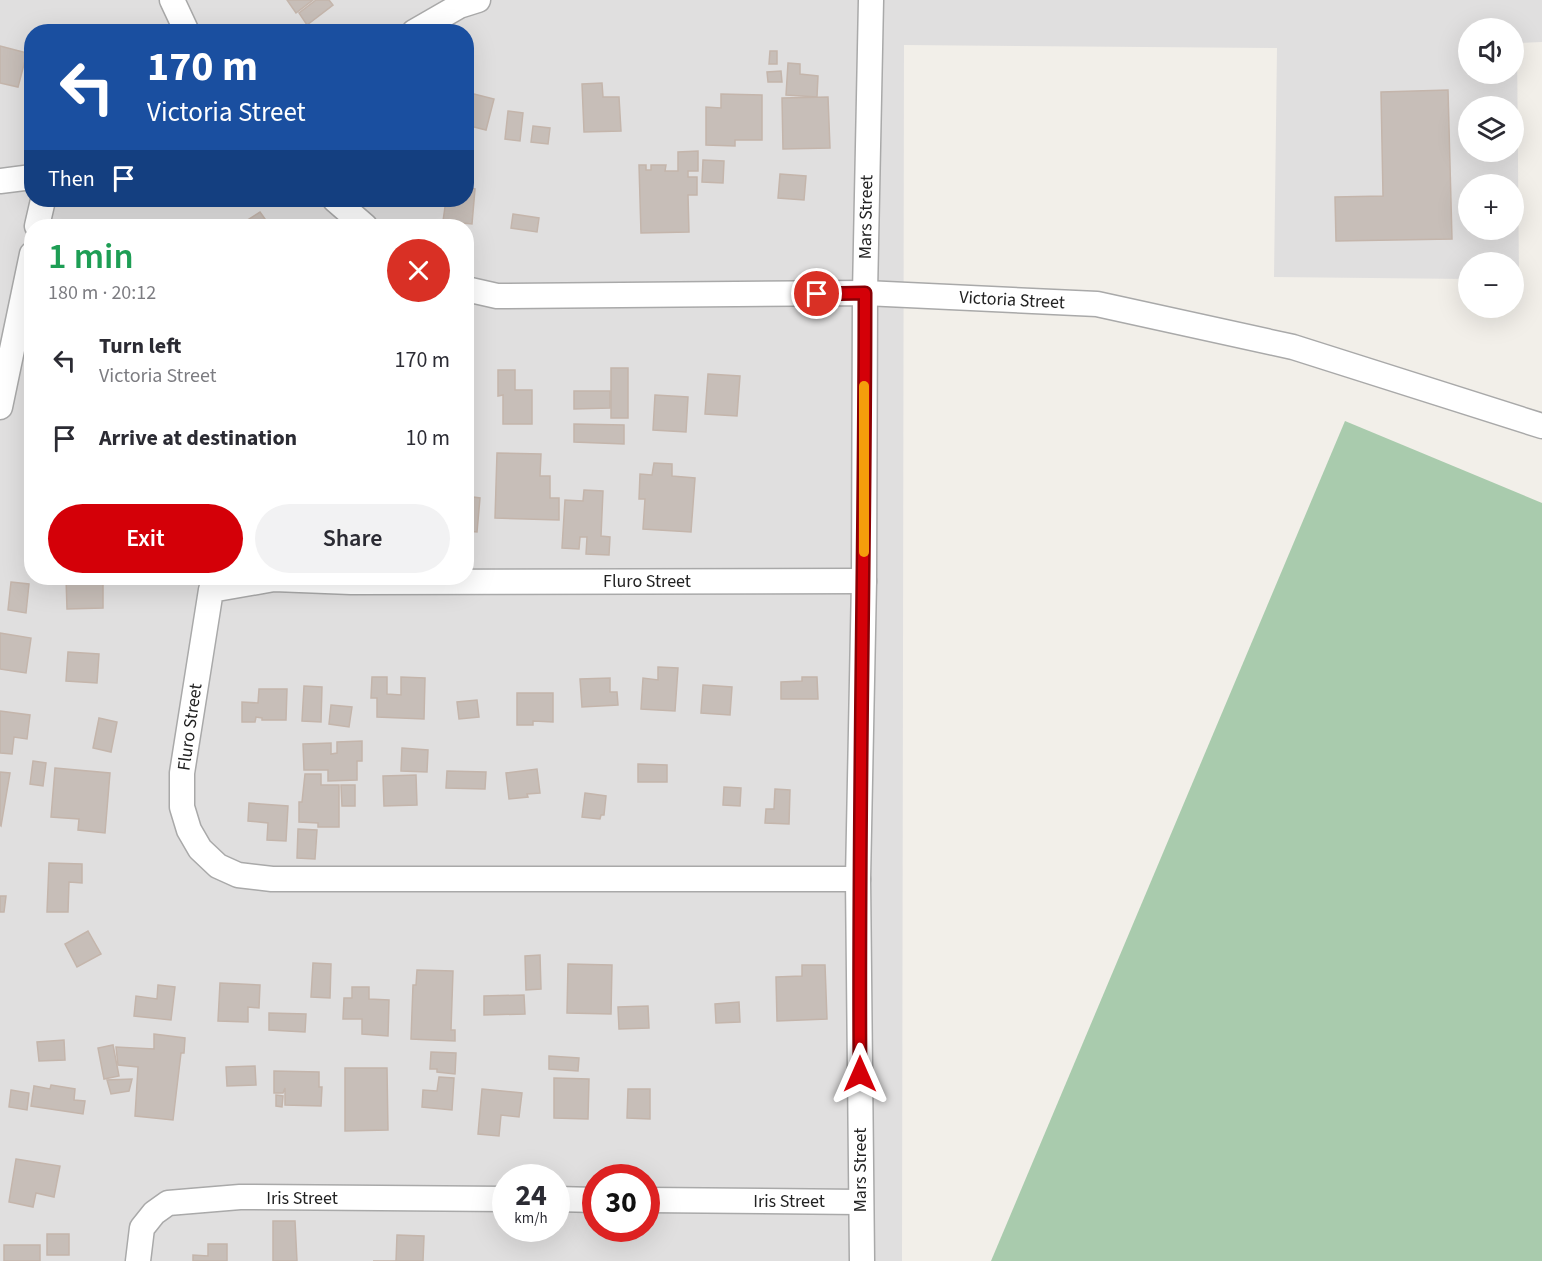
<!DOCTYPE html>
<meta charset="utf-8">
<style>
:root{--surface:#fff;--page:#f2f2f3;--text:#2b2b33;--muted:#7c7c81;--accent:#d40008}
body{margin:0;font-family:"Source Sans 3",sans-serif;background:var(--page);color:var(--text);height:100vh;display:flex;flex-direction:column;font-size:22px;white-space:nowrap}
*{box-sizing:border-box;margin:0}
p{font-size:20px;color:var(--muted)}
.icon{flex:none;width:33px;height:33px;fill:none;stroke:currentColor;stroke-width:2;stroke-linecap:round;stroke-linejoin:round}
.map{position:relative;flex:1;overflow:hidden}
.drawer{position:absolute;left:24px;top:219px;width:450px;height:366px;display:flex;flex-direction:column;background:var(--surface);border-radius:24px;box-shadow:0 6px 24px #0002}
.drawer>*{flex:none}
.banner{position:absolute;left:24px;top:24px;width:450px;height:183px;border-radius:24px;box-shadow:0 6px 24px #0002;background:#1a4fa0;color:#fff;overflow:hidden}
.buttons{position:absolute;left:1458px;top:18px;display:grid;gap:12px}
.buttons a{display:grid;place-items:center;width:66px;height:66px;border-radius:50%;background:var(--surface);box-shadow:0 6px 24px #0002;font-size:30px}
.speed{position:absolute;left:492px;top:1164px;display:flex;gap:12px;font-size:30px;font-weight:700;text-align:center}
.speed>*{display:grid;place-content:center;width:78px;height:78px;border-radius:50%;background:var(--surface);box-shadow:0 6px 24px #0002;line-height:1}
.speed small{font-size:15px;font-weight:400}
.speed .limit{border:9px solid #d22;background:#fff;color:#111}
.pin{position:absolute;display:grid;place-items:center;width:51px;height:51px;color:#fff;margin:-26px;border:3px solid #fff;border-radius:50%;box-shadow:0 2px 6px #0007}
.me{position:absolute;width:66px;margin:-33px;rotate:0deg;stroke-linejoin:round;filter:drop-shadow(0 0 4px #0008)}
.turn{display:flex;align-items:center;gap:21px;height:126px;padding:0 24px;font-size:27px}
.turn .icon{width:78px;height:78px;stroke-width:2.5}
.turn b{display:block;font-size:42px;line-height:51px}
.then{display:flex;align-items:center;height:57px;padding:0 24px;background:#0003;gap:12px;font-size:22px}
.round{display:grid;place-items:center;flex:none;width:63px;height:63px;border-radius:32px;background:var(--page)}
.overview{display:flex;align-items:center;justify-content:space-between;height:102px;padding:0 24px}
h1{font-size:36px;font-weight:600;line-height:45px;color:#1e9e55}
.primary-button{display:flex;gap:12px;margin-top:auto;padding:12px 24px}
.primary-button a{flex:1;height:69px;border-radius:36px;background:var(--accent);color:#fff;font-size:24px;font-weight:600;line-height:69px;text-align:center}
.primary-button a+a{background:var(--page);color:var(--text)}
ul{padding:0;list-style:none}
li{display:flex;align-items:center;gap:18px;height:78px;padding:0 24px}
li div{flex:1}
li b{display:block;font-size:22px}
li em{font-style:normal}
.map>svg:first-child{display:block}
</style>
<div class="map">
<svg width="1542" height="1261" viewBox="0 0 1542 1261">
<rect width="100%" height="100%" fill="#f2efe9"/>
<path fill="#e0dfdf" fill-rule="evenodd" d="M0,0H1542V42L1517,43L1519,279H1514V262H1468V279L1274,277L1277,48L904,45L902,1261H0ZM1468,28H1514V74H1468ZM32,32H466V200H32ZM1468,106H1514V152H1468ZM1468,184H1514V230H1468ZM32,226H466V578H32ZM506,1178H556V1228H506ZM596,1178H646V1228H596Z"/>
<path fill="#a9cbad" d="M1345,421L1542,503V1261H991Z"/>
<g fill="#c7beb8" stroke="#c4b5ab" stroke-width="1.5">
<path d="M287,0H313L296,13Z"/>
<path d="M316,0H329L333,5L307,25L299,13Z"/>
<path d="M0,46L27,53L18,87L0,83Z"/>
<path d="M770,51H777V64H769Z"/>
<path d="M788,63L800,64V74L818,76L817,97L786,95Z"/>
<path d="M781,71L782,82H768L767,72Z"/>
<path d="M602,83L603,97H619L621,131L584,132L582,84Z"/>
<path d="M1448,90L1452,239L1336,241L1335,197L1383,196L1381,92Z"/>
<path d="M470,93L494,99L486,130L466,125V107Z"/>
<path d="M721,94L762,95V140H735V146L706,145V107L721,108Z"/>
<path d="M828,97L830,148L783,149L782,98Z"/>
<path d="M508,111L523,113L520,141L505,139Z"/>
<path d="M533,126L550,128L548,144L531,142Z"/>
<path d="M698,151V171H688V177H697V195H688L689,232L641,233L639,165H646V170H651V165H666L665,171H678V152Z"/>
<path d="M703,160L724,161L723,183L702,182Z"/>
<path d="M780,174L806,176L804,200L778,198Z"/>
<path d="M466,188L475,189L472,224L443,221L446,200H466Z"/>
<path d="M397,200H416V204L397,201Z"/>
<path d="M260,212L270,226H238Z"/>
<path d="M513,214L539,218L537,232L511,228Z"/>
<rect x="611" y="368" width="17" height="50"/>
<path d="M498,370H515V390H532V424H503V395L498,396Z"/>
<path d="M708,374L740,376L737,416L705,414Z"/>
<path d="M466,390H471L473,409L466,410Z"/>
<path d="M574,391H610V408L574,409Z"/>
<path d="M655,395L688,397L686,432L653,430Z"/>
<path d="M574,424L624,425V444L574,442Z"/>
<path d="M497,453L541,454L540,476H550V498H559V520L495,518Z"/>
<path d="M654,463L672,464V476L695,478L691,532L643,529L645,499H639L640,474L652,475Z"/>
<path d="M584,490L603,491L601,536L610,537L609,555L586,554L587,537H580L579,549L562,548L565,500L583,501Z"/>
<path d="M466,496L480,498L477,532L466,531Z"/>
<path d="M66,578H103V608L67,609Z"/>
<path d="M11,582L29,584L26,613L8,610Z"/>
<path d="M0,633L31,638L26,673L0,669Z"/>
<path d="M68,652L99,654L97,683L66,681Z"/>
<path d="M658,667L678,668L675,711L641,709L643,678L658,680Z"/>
<path d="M372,677H387V694L401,695V677L425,678L424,719L377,717V698H371Z"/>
<path d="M802,677H817L818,699H781V682L802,681Z"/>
<path d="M610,678V692H617L618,705L582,707L580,679Z"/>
<path d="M703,685L732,687L730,715L701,713Z"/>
<path d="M304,686L322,687L321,722L302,721Z"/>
<path d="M259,689H287L286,720H262V718L256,717L255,722H242V702L258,703Z"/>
<path d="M517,693H553V722L533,721V725H517Z"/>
<path d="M477,700L479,717L459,719L457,702Z"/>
<path d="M331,705L352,707L349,727L329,724Z"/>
<path d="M0,711L30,715L27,739L14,737L12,754L0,753Z"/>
<path d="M99,718L117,722L111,752L93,748Z"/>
<path d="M362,741V761H357V780L328,781V770H304L303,744L331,743V754L337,753V742Z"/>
<path d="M402,748L428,750L427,772L401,771Z"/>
<path d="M33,761L46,763L43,786L30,784Z"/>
<path d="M638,764L667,765V782H638Z"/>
<path d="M55,768L110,773L105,833L78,830L79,819L51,817Z"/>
<path d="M537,769L540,793L527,794L528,797L509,799L506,773Z"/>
<path d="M447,771L486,772L485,789L446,788Z"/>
<path d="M0,772L10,773L1,826L0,825Z"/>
<path d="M305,774H321V785H339V827H318V823L299,822V802H302Z"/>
<path d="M416,775L417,805L384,806L383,776Z"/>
<path d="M341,785H355V806H342Z"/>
<path d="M724,787L741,788L740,806L723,805Z"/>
<path d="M775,789L790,790L789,824L765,823L766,809H774Z"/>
<path d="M585,793L606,796L604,815H601L600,819L582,817Z"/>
<path d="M249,803L288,806L286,841L267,840L268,823L248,821Z"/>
<path d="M298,829L317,830L315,859L297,858Z"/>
<path d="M49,863L82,864V883L69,882L68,912H47Z"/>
<path d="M0,896H6L4,912H0Z"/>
<path d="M88,931L101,954L77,967L65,944Z"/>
<path d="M540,955L541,989L526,990L525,956Z"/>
<path d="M313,963L331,964L330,998L311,997Z"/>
<path d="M568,964L612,965L611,1014L567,1013Z"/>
<path d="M802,965H825L827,1019L777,1021L776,977L802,976Z"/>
<path d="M417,970L453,971L451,1030H455V1041L411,1039L413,985H416Z"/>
<path d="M220,983L260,985L259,1008L248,1007V1022L218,1021Z"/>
<path d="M158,985L175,987L171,1020L134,1016L136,996L157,999Z"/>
<path d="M352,987H369V999L389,1000L388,1036L362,1034V1019H343L344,998H352Z"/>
<path d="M524,995L525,1014L484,1015V996Z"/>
<path d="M739,1002L740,1022L716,1023L715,1004Z"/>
<path d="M648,1006L649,1028L619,1029L618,1007Z"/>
<path d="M269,1013L306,1014L305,1032L269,1030Z"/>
<path d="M154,1034L185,1038L184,1053H181L173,1120L135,1116L138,1067L118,1065L116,1047L154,1049Z"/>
<path d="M64,1040L65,1060L39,1061L37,1042Z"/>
<path d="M113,1045L119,1076L104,1079L98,1048Z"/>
<path d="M431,1052L456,1053L455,1074L437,1072V1069H430Z"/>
<path d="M549,1056L579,1058L578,1071L549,1069Z"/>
<path d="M255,1066L256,1085L227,1086L226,1067Z"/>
<path d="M345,1068H387L388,1130L345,1131Z"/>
<path d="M274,1071L319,1072V1087H322L321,1106L285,1105V1088L283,1093H274Z"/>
<path d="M439,1077L454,1078L452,1110L422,1107L423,1090L437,1091Z"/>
<path d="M554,1078L589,1079L588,1119L554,1118Z"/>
<path d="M132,1079L129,1091L111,1094L107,1080Z"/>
<path d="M51,1085L75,1089L74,1100L85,1101L83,1114L31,1106L34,1086L50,1089Z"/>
<path d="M482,1089L522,1093L519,1117L501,1115L499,1136L478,1134Z"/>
<path d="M628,1089H650V1119L627,1118Z"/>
<path d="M11,1090L29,1093L27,1110L9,1107Z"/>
<path d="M276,1095L283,1096L282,1107L276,1106Z"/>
<path d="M16,1159L60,1166L54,1197L36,1193L33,1207L9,1202Z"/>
<path d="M273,1221H295L297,1261H273Z"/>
<rect x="47" y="1234" width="22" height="21"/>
<path d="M397,1235L424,1236L423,1261H373H396Z"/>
<path d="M208,1244H227V1261H193V1255L208,1256Z"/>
<rect x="4" y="1245" width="36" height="16"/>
</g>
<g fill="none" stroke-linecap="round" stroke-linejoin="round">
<defs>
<g id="street">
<path d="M172,0L187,32"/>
<path d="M414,32L459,6L478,0"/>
<path d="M0,181L32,177"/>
<path d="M335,200L365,226"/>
<path d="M37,226L43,200"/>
<path d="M466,289L497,296L865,293L1097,304L1293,347L1542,426"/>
<path d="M0,407L32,254"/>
<path d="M858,879H272L238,875L218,866L200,849L189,830L182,807V773L211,590L274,579L351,582L864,581"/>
<path d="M556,1199L596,1200"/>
<path d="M646,1200L860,1202"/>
<path d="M138,1261L142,1228L154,1213L168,1203L240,1197L506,1199"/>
<path d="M862,1261L858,879L864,581L865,293L871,0"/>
</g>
</defs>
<use href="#street" stroke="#a9a9a9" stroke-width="27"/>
<use href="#street" stroke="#fff" stroke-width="24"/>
</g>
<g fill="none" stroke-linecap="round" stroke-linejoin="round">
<defs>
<path id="route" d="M817,294L865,293C865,554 858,814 860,1074"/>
</defs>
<use href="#route" stroke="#8a0005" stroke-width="15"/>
<use href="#route" stroke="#d40008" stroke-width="10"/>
<path stroke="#f59e0b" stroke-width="10" d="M864,552V386"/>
</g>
<g text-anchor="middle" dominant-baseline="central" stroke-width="6" stroke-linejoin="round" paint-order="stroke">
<g font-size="18" fill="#222" stroke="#fff">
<text transform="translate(866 217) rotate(-89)">Mars Street</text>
<text transform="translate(1012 300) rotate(3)">Victoria Street</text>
<text x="647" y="581">Fluro Street</text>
<text transform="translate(190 727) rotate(-82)">Fluro Street</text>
<text transform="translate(860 1170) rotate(-90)">Mars Street</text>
<text x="302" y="1198">Iris Street</text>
<text x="789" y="1201">Iris Street</text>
</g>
</g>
</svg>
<div class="buttons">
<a><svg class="icon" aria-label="sound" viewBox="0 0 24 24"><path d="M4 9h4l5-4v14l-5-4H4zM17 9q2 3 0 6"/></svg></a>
<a><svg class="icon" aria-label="layers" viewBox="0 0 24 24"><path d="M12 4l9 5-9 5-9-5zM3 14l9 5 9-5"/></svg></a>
<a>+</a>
<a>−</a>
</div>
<div class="speed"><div>24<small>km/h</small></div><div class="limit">30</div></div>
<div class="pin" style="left:817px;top:294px;background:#d93025"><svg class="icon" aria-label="arrive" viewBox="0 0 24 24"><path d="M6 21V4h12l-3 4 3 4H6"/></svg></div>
<svg class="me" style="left:860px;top:1074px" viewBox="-20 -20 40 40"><path d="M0-17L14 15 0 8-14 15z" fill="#d40008" stroke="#fff" stroke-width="4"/></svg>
<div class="banner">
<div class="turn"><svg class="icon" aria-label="left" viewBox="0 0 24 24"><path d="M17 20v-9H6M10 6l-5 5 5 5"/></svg><div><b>170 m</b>Victoria Street</div></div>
<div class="then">Then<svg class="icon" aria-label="arrive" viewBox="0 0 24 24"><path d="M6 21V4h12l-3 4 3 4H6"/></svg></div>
</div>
<section class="drawer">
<div class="overview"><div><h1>1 min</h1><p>180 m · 20:12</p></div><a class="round" style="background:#d93025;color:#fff"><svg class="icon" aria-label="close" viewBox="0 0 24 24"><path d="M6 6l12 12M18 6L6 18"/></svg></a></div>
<ul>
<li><svg class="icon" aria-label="left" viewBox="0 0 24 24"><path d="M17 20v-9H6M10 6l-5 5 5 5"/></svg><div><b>Turn left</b><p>Victoria Street</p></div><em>170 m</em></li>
<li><svg class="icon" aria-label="arrive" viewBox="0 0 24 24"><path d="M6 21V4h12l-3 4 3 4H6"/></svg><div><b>Arrive at destination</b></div><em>10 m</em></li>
</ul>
<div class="primary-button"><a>Exit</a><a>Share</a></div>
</section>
</div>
